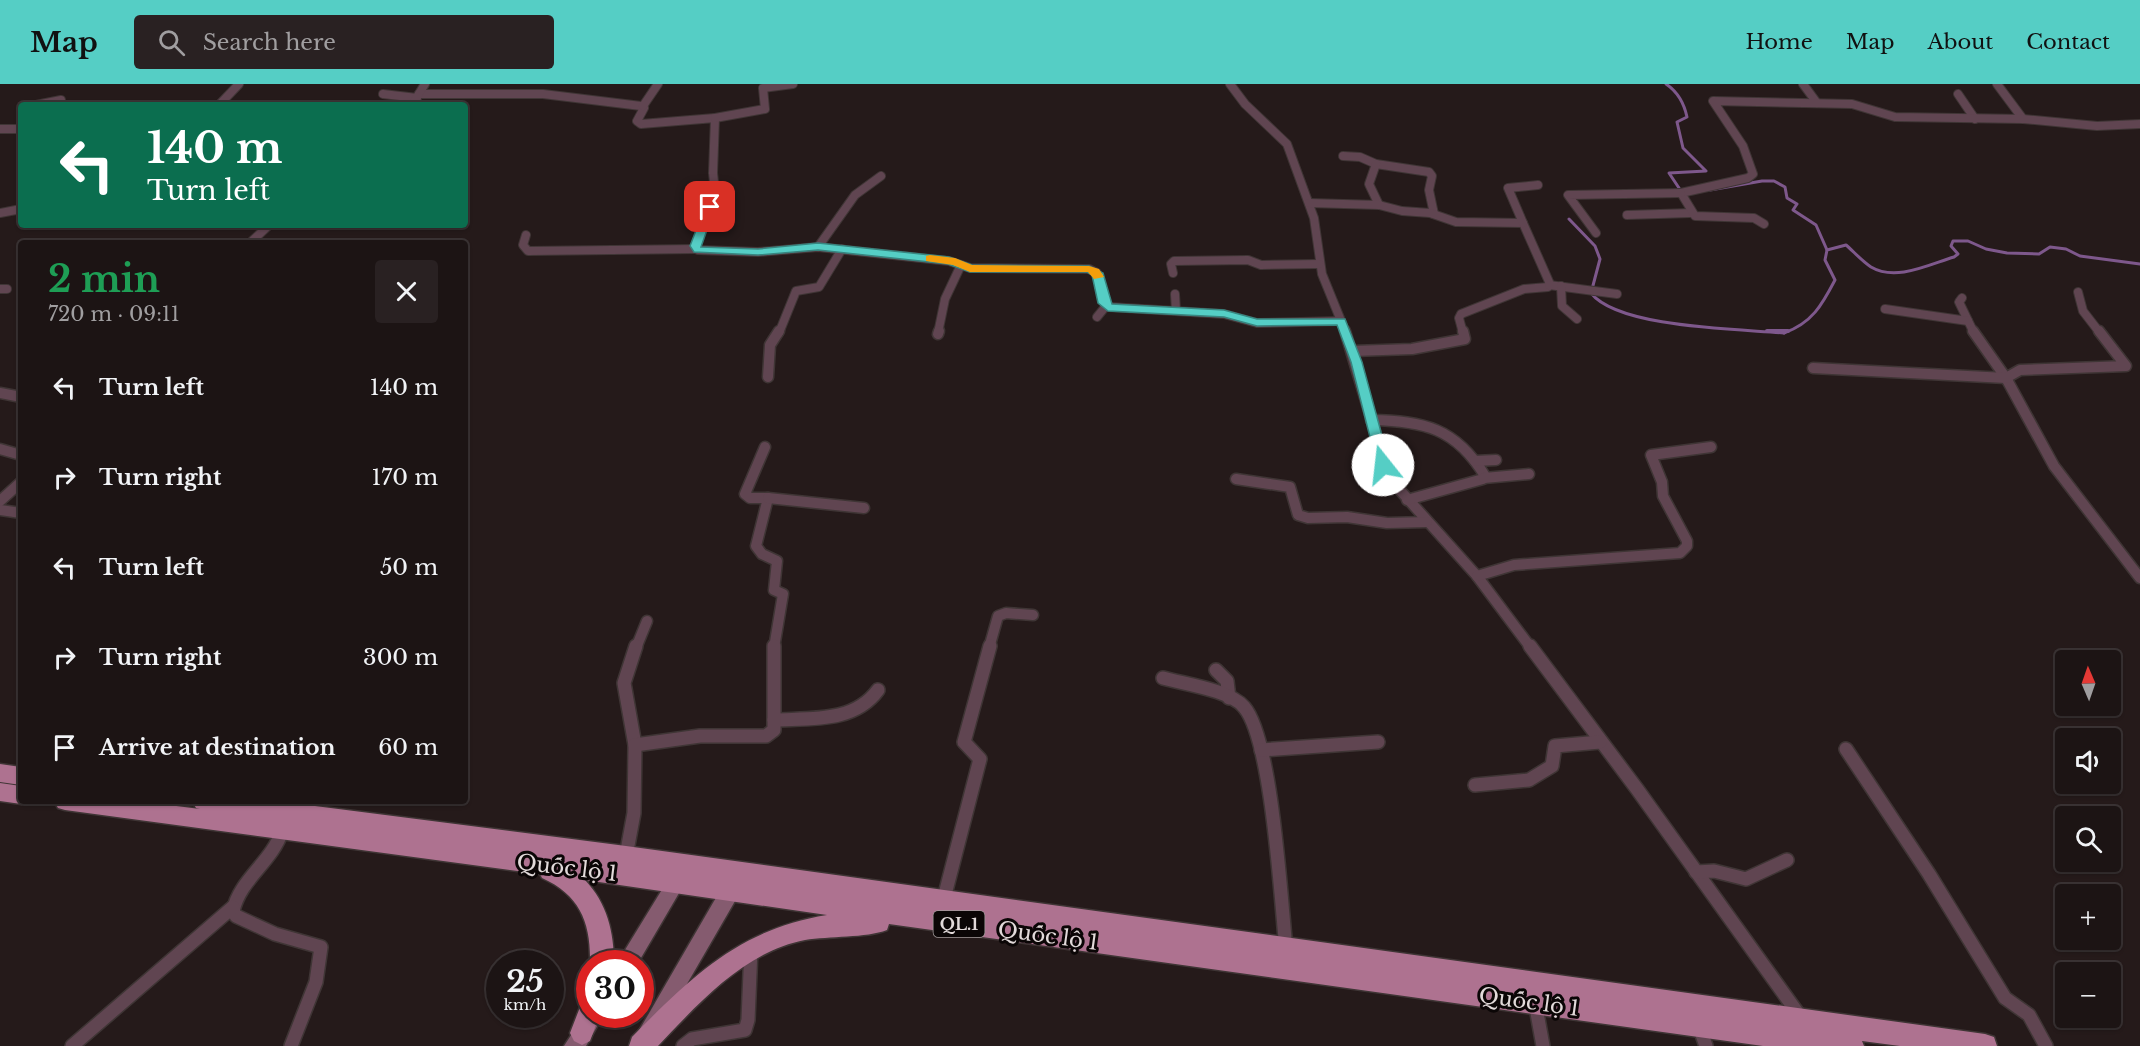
<!DOCTYPE html>
<meta charset="utf-8">
<style>
:root{--surface:#1c1414;--page:#292122;--text:#f1f3f6;--muted:#a09ea0;--line:#3a3334;--accent:#55cec5}
body{margin:0;font-family:"Libre Baskerville",serif;background:var(--page);color:var(--text);height:100vh;display:flex;flex-direction:column;font-size:22px;white-space:nowrap}
*{box-sizing:border-box;margin:0}
p{font-size:20px;color:var(--muted)}
.icon{flex:none;width:33px;height:33px;fill:none;stroke:currentColor;stroke-width:2;stroke-linecap:round;stroke-linejoin:round}
.map{position:relative;flex:1;overflow:hidden}
.drawer{position:absolute;left:18px;top:156px;width:450px;height:564px;display:flex;flex-direction:column;background:var(--surface);border-radius:6px;box-shadow:0 2px 4px #0004,0 0 0 2px var(--line)}
.drawer>*{flex:none}
.hud{position:absolute;left:18px;top:18px;width:450px;height:126px;border-radius:6px;box-shadow:0 2px 4px #0004,0 0 0 2px var(--line);background:#0b6e4f;color:#fff;overflow:hidden}
.needle{width:39px;rotate:358deg}
.fabs{position:absolute;left:2055px;top:566px;display:grid;gap:12px}
.fabs a{display:grid;place-items:center;width:66px;height:66px;border-radius:6px;background:var(--surface);box-shadow:0 2px 4px #0004,0 0 0 2px var(--line);font-size:30px}
.speed{position:absolute;left:486px;top:866px;display:flex;gap:12px;font-size:30px;font-weight:700;text-align:center}
.speed>*{display:grid;place-content:center;width:78px;height:78px;border-radius:50%;background:var(--surface);box-shadow:0 2px 4px #0004,0 0 0 2px var(--line);line-height:1}
.speed small{font-size:15px;font-weight:400}
.speed .limit{border:9px solid #d22;background:#fff;color:#111}
.pin{position:absolute;display:grid;place-items:center;width:51px;height:51px;color:#fff;margin:-26px;border-radius:12px;box-shadow:0 3px 9px #0006}
.me{position:absolute;width:66px;margin:-33px;rotate:344deg;stroke-linejoin:round;filter:drop-shadow(0 0 4px #0008)}
.turn{display:flex;align-items:center;gap:21px;height:126px;padding:0 30px;font-size:27px}
.turn .icon{width:78px;height:78px;stroke-width:2.5}
.turn b{display:block;font-size:42px;line-height:51px}
.round{display:grid;place-items:center;flex:none;width:63px;height:63px;border-radius:6px;background:var(--page)}
.summary{display:flex;align-items:center;justify-content:space-between;height:102px;padding:0 30px}
h1{font-size:36px;font-weight:800;line-height:45px;color:#1e9e55}
ul{padding:0;list-style:none}
li{display:flex;align-items:center;gap:18px;height:90px;padding:0 30px}
li div{flex:1}
li b{display:block;font-size:22px}
li em{font-style:normal}
header{display:flex;align-items:center;gap:36px;box-sizing:border-box;height:84px;padding:0 30px;background:var(--accent);color:#111}
header strong{font-size:28px}
nav{display:flex;gap:33px;margin-inline-start:auto;font-size:21px}
.search{width:420px;height:54px;background:var(--page);display:flex;align-items:center;gap:15px;box-sizing:border-box;padding:0 21px;border-radius:6px;color:var(--muted);font-size:22px}
.map>svg:first-child{display:block}
</style>
<header>
<strong>Map</strong>
<div class="search"><svg class="icon" aria-label="search" viewBox="0 0 24 24"><circle cx="10" cy="10" r="6"/><path d="M15 15l6 6"/></svg>Search here</div>
<nav><a>Home</a><a>Map</a><a>About</a><a>Contact</a></nav>
</header>
<div class="map">
<svg width="2140" height="962" viewBox="0 0 2140 962">
<rect width="100%" height="100%" fill="#251a1a"/>
<g fill="none" stroke-linecap="round" stroke-linejoin="round">
<g stroke="#7e588c" stroke-width="3">
<path d="M1666,0C1678,8 1684,19 1687,33L1677,38L1683,64L1706,87L1669,89L1681,107"/>
<path d="M1710,106L1762,97H1774L1785,103L1787,114L1797,120L1793,126L1816,141L1827,166"/>
<path d="M1569,135L1595,162L1600,175L1591,209C1618,244 1739,245 1784,249"/>
<path d="M1784,249C1812,239 1822,221 1835,196L1825,176L1827,166L1846,161C1854,168 1862,177 1871,183C1896,198 1930,180 1954,173L1958,170L1951,162L1953,157H1968L1986,165L2007,169L2039,170L2050,163L2066,165L2080,172L2140,180"/>
</g>
<path stroke="#7e588c" stroke-width="4" d="M1767,247H1788"/>
<defs>
<g id="minor-far2">
<path d="M1230,0L1245,20L1287,60L1314,134L1322,190L1346,249"/>
<path d="M1803,0L1817,19"/>
<path d="M1997,0L2023,35"/>
<path d="M383,10L417,14"/>
<path d="M419,10H543L641,22L644,24L637,37L641,40L715,34L713,89L715,107L695,162L698,166L758,168L818,163L949,177L970,184L1089,185L1097,189L1104,218L1109,223L1224,230L1257,239L1341,237"/>
<path d="M1958,10L1975,35"/>
<path d="M36,21L61,16"/>
<path d="M219,21L239,0"/>
<path d="M412,21L425,0"/>
<path d="M643,22L658,0"/>
<path d="M715,34L765,25L763,4L793,0"/>
<path d="M0,45H21"/>
<path d="M1343,72L1360,73L1376,80L1429,88L1432,92L1429,106L1434,130"/>
<path d="M1376,80L1369,100L1379,121"/>
<path d="M1309,119L1379,121L1402,127L1430,129L1456,138L1523,139L1550,200L1548,203L1524,205L1461,230L1459,234L1463,249"/>
<path d="M0,129L21,125"/>
<path d="M1627,131L1691,129"/>
<path d="M1523,139L1508,104L1538,101"/>
<path d="M1764,140L1754,134L1695,132L1681,109L1748,94L1753,90L1743,62L1713,17L1852,20L1895,33L2023,35L2097,42L2140,40"/>
<path d="M1596,149L1568,111L1681,109"/>
<path d="M526,151L523,161L528,167L696,165"/>
<path d="M250,159L269,141"/>
<path d="M818,163L855,111L881,92"/>
<path d="M1173,189L1171,180L1174,177L1248,176L1261,181L1319,180"/>
<path d="M1549,201L1617,210"/>
<path d="M1561,202L1562,222L1577,235"/>
<path d="M0,205H7"/>
<path d="M2078,208L2083,227L2100,249"/>
<path d="M1175,210L1176,227"/>
<path d="M1962,214L1959,218L1974,249"/>
<path d="M1885,225L1968,237"/>
<path d="M1097,233L1106,222"/>
<path d="M779,249L796,207L819,203L842,165"/>
<path d="M938,249L945,215L961,181"/>
</g>
<g id="minor-far1">
<path d="M1345,247L1389,394L1477,492L1531,564"/>
<path d="M1973,247L2006,294L2054,382L2140,494"/>
<path d="M938,250L939,247"/>
<path d="M1353,267L1412,265L1465,255L1463,247"/>
<path d="M1813,284L2006,294L2020,286L2126,282L2099,247"/>
<path d="M768,293L770,261L779,247"/>
<path d="M0,309L21,313"/>
<path d="M1371,336C1424,337 1456,344 1485,392L1483,395L1407,416"/>
<path d="M765,363L745,410L750,414H768L756,462L762,470L777,477L774,506L783,510L774,564"/>
<path d="M0,365L21,371"/>
<path d="M1475,377L1496,376"/>
<path d="M1484,394L1529,390"/>
<path d="M1236,395L1290,403L1298,431L1308,434L1347,433L1387,439L1427,438"/>
<path d="M768,414L864,424"/>
<path d="M0,417L21,398"/>
<path d="M0,426L21,429"/>
<path d="M1477,492L1514,481L1680,469L1687,462V457L1663,412L1662,398L1651,371L1711,363"/>
<path d="M636,564L647,537"/>
<path d="M989,564L998,532L1006,529L1033,531"/>
</g>
<g id="minor">
<path d="M1530,562L1637,705L1802,935"/>
<path d="M1216,586L1227,597L1229,614"/>
<path d="M1163,594C1184,600 1230,606 1244,623C1272,655 1281,817 1286,865"/>
<path d="M774,636C811,634 854,639 878,606"/>
<path d="M635,661L624,599L636,562"/>
<path d="M1846,665L1929,790L2005,914L2029,931L2046,962"/>
<path d="M1261,666L1378,658"/>
<path d="M1475,701L1529,696L1552,682L1555,662L1600,658"/>
<path d="M282,747C272,778 240,795 233,827L236,832L275,850L321,863L316,898L291,962"/>
<path d="M626,772L634,729L635,661L700,652H766L774,646V562"/>
<path d="M1696,788L1714,787L1746,795L1787,776"/>
<path d="M943,818L980,675L964,658L990,562"/>
<path d="M1535,918L1543,962"/>
<path d="M1699,942L1706,962"/>
<path d="M72,962L233,823"/>
<path d="M683,962L692,955L745,946L748,936L751,865"/>
</g>
<g id="secondary">
<path d="M680,783L686,786L689,792L638,879H617L674,786Z"/>
<path d="M735,790L742,793L744,799L742,805L651,962H630L728,793Z"/>
<path d="M590,922V930H604L586,962H564Z"/>
</g>
<g id="trunk">
<path d="M0,680L21,683V701L0,698Z"/>
<path d="M0,699L21,702V717L28,718L21,720L0,717Z"/>
<path d="M54,717H137L200,725L196,724L192,717H276L626,762L1985,950L1994,953L1997,962H1900L1862,957L1864,962H1763L889,840L887,846C866,854 829,852 805,856C744,868 699,919 658,962H629L632,953C692,892 740,845 827,831L585,796C607,819 614,848 614,879H590C591,839 580,811 542,794L540,790L65,726L58,724Z"/>
<path d="M590,914V930H600L590,957L582,961L574,957L570,949L582,918Z"/>
</g>
</defs>
<use href="#minor-far2" stroke="#3f3535" stroke-width="10"/>
<use href="#minor-far1" stroke="#3f3535" stroke-width="13"/>
<use href="#minor" stroke="#3f3535" stroke-width="16"/>
<use href="#secondary" stroke="#3f3535" stroke-width="3"/>
<use href="#trunk" stroke="#3f3535" stroke-width="3"/>
<use href="#minor-far2" stroke="#604551" stroke-width="8"/>
<use href="#minor-far1" stroke="#604551" stroke-width="10"/>
<use href="#minor" stroke="#604551" stroke-width="13"/>
<use href="#secondary" fill="#855b6f" fill-rule="evenodd"/>
<use href="#trunk" fill="#ae7290" fill-rule="evenodd"/>
</g>
<path fill="#55cec5" stroke="#378680" stroke-width="1.5" d="M710,120L715,123L701,163L758,165L818,159L949,173L972,181L1089,182L1103,189L1112,220L1224,226L1257,235H1345L1362,278L1390,381L1383,385L1377,381L1351,278L1337,241L1257,242L1224,233L1108,227L1098,219L1092,191L1087,188H970L948,180L818,166L758,171L694,168L690,162L705,123Z"/>
<path fill="#f59e0b" d="M930,171L955,174L972,181L1089,182L1099,185L1104,193L1094,195L1088,188H970L953,181L926,177V172Z"/>
<g text-anchor="middle" dominant-baseline="central" stroke-width="6" stroke-linejoin="round" paint-order="stroke">
<rect fill="#0b0606" stroke="#a29a9a" stroke-width="1.5" x="933.5" y="827" width="51" height="26" rx="4.5"/>
<g font-size="16" font-weight="bold" fill="#e2dada">
<text x="959" y="840">QL.1</text>
</g>
<g font-size="21" fill="#e2dada" stroke="#0b0606">
<text transform="translate(567 784) rotate(7)">Quốc lộ 1</text>
<text transform="translate(1048 852) rotate(8)">Quốc lộ 1</text>
<text transform="translate(1529 918) rotate(8)">Quốc lộ 1</text>
</g>
</g>
</svg>
<div class="fabs">
<a><svg class="needle" viewBox="-14 -14 28 28"><path d="M0-13l5 13h-10z" fill="#e53935"/><path d="M0 13l5-13h-10z" fill="#a09ea0"/></svg></a>
<a><svg class="icon" aria-label="sound" viewBox="0 0 24 24"><path d="M4 9h4l5-4v14l-5-4H4zM17 9q2 3 0 6"/></svg></a>
<a><svg class="icon" aria-label="search" viewBox="0 0 24 24"><circle cx="10" cy="10" r="6"/><path d="M15 15l6 6"/></svg></a>
<a>+</a>
<a>−</a>
</div>
<div class="speed"><div>25<small>km/h</small></div><div class="limit">30</div></div>
<div class="pin" style="left:710px;top:123px;background:#d93025"><svg class="icon" aria-label="arrive" viewBox="0 0 24 24"><path d="M6 21V4h12l-3 4 3 4H6"/></svg></div>
<svg class="me" style="left:1383px;top:381px" viewBox="-20 -20 40 40"><circle r="19" fill="#fff"/><path d="M0-13L10 11 0 6-10 11z" fill="#55cec5"/></svg>
<div class="hud">
<div class="turn"><svg class="icon" aria-label="left" viewBox="0 0 24 24"><path d="M17 20v-9H6M10 6l-5 5 5 5"/></svg><div><b>140 m</b>Turn left</div></div>
</div>
<section class="drawer">
<div class="summary"><div><h1>2 min</h1><p>720 m · 09:11</p></div><a class="round"><svg class="icon" aria-label="close" viewBox="0 0 24 24"><path d="M6 6l12 12M18 6L6 18"/></svg></a></div>
<ul>
<li><svg class="icon" aria-label="left" viewBox="0 0 24 24"><path d="M17 20v-9H6M10 6l-5 5 5 5"/></svg><div><b>Turn left</b></div><em>140 m</em></li>
<li><svg class="icon" aria-label="right" viewBox="0 0 24 24"><path d="M7 20v-9h11M14 6l5 5-5 5"/></svg><div><b>Turn right</b></div><em>170 m</em></li>
<li><svg class="icon" aria-label="left" viewBox="0 0 24 24"><path d="M17 20v-9H6M10 6l-5 5 5 5"/></svg><div><b>Turn left</b></div><em>50 m</em></li>
<li><svg class="icon" aria-label="right" viewBox="0 0 24 24"><path d="M7 20v-9h11M14 6l5 5-5 5"/></svg><div><b>Turn right</b></div><em>300 m</em></li>
<li><svg class="icon" aria-label="arrive" viewBox="0 0 24 24"><path d="M6 21V4h12l-3 4 3 4H6"/></svg><div><b>Arrive at destination</b></div><em>60 m</em></li>
</ul>
</section>
</div>
